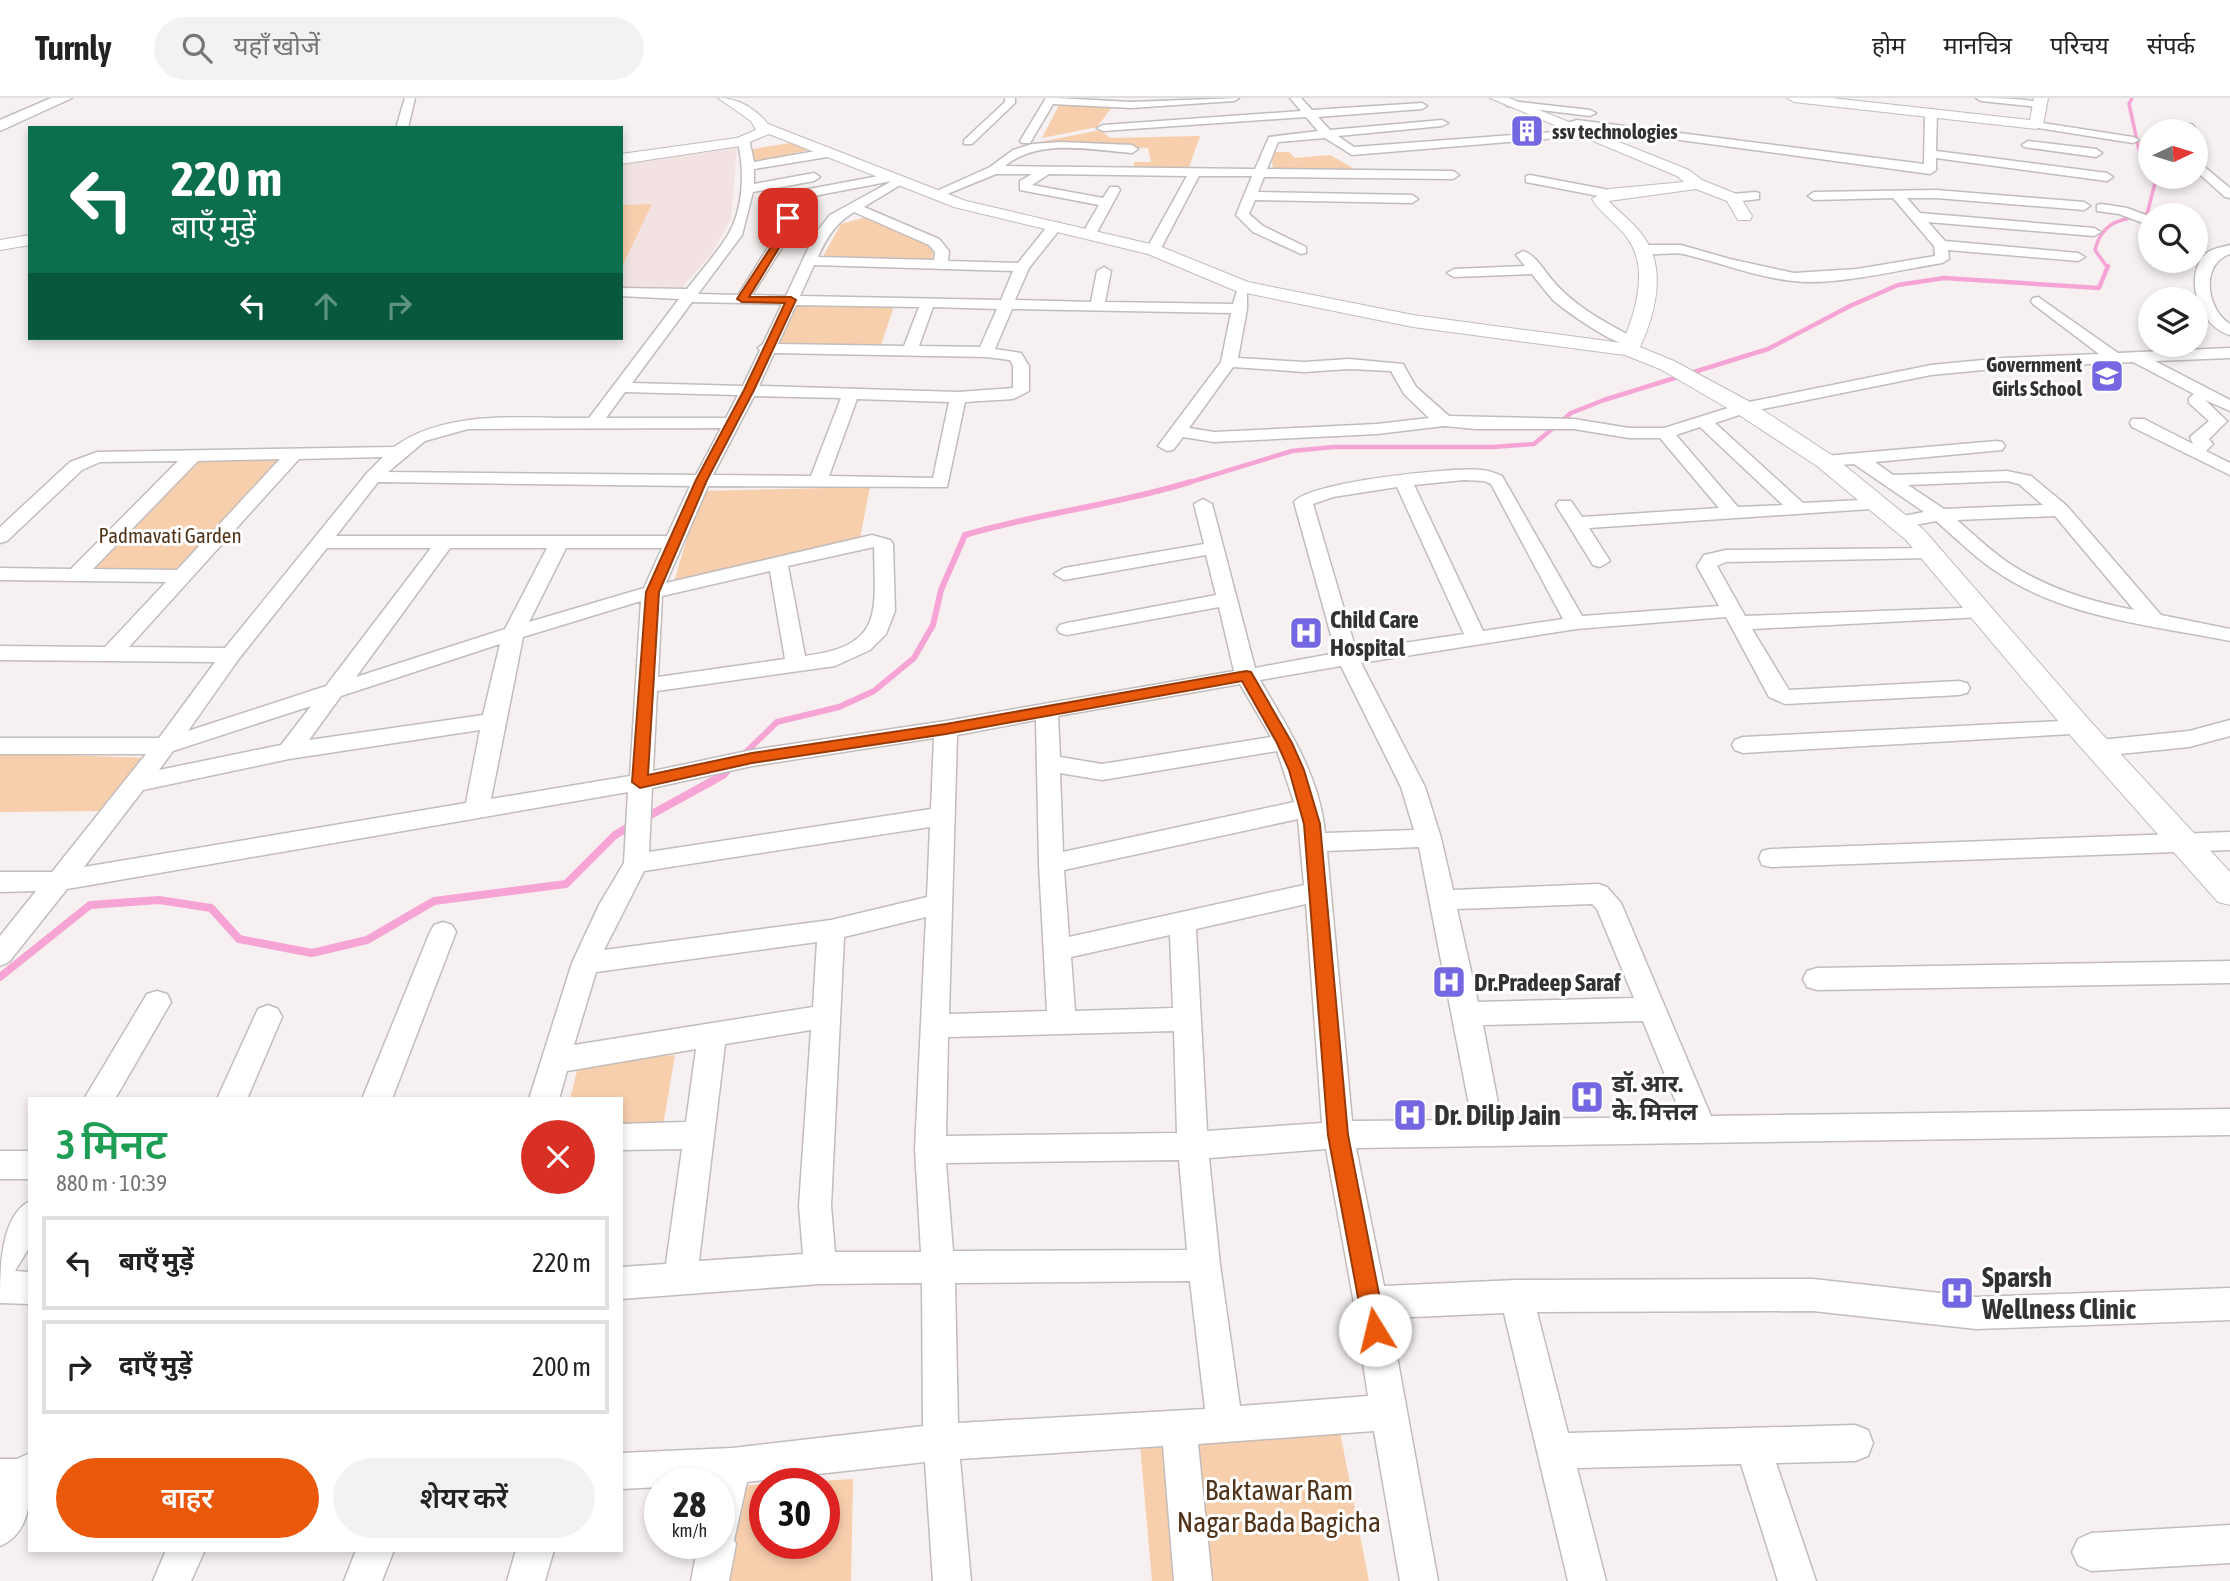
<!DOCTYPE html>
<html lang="hi">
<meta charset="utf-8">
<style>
:root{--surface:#fff;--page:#f2f2f2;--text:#222;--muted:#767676;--line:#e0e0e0;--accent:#ea580c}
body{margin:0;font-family:"Asap Condensed","Noto Sans Devanagari",sans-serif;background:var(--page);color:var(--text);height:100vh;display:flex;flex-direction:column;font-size:26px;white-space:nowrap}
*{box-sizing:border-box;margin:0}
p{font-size:23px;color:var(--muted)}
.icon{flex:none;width:38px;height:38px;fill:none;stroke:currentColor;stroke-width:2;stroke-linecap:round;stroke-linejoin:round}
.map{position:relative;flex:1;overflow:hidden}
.panel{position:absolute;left:28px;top:999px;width:595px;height:455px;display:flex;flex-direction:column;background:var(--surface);border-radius:0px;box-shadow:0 4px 10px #0003}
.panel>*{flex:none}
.banner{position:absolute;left:28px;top:28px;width:595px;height:214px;border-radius:0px;box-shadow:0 4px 10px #0003;background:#0b6e4f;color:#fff;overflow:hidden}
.needle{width:46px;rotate:86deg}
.controls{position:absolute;left:2138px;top:21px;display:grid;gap:14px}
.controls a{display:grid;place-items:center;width:70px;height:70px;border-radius:50%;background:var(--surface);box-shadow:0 4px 10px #0003;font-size:35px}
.speed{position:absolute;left:644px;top:1370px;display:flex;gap:14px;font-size:35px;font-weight:700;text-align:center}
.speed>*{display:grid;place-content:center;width:91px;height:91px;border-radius:50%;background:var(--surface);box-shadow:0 4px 10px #0003;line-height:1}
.speed small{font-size:18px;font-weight:400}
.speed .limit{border:10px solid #d22;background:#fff;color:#111}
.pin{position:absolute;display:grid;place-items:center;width:60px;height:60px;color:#fff;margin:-30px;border-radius:14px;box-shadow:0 4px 10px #0006}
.me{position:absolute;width:77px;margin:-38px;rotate:351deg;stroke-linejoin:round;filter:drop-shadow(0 0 5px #0008)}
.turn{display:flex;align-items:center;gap:24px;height:147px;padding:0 28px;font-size:32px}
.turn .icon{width:91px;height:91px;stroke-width:2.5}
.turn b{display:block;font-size:49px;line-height:60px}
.lanes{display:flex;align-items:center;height:66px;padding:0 28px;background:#0003;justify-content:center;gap:35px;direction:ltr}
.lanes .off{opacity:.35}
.round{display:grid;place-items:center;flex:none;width:74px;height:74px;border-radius:37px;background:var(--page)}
.headline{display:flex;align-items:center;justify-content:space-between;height:119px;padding:0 28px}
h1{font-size:42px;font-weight:600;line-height:52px;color:#1e9e55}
.primary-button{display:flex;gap:14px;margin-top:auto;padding:14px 28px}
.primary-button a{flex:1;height:80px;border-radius:42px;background:var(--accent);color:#fff;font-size:28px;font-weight:600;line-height:80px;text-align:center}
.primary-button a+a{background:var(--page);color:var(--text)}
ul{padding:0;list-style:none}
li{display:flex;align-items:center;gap:21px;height:94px;margin:0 14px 10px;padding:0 14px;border:4px solid var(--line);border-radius:0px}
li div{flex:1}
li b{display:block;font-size:26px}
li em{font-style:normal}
header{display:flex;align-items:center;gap:42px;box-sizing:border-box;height:98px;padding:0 35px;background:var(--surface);border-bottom:2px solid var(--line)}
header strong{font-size:33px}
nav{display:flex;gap:38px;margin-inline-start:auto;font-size:24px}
.search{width:490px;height:63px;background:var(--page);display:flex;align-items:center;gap:18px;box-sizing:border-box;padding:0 24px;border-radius:38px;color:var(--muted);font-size:26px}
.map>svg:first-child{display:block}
</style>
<header>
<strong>Turnly</strong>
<div class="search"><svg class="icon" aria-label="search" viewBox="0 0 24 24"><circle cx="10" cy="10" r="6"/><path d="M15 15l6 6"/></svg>यहाँ खोजें</div>
<nav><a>होम</a><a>मानचित्र</a><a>परिचय</a><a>संपर्क</a></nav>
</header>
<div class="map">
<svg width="2230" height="1483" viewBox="0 0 2230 1483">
<rect width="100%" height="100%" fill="#f6f0f0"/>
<path fill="#f2e3e2" d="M737,50L731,121L712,155L680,192L621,190V66Z"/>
<g fill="#f8cfad">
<path d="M1060,5L1112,9L1097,29L1042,40Z"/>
<path d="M1100,32L1110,40L1200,38L1188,72L1134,71V64H1151L1148,50L1030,46Z"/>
<path d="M795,44L809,52L753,64L748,52Z"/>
<path d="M1271,54H1289L1295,60L1330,57L1360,74L1273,71Z"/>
<path d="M652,106L621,171V107Z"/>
<path d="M866,119L926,146L933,152L932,163L821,162L841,126Z"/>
<path d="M795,207L894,208L880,250L776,249Z"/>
<path d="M201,360L283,361L184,471L91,470Z"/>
<path d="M870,389L859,445L673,487L701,393Z"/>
<path d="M0,655L152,660L104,713L0,714Z"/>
<path d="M675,957L663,1028L621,1031V1001H570L579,965Z"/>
<path d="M1339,1329L1369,1483H1152L1140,1347Z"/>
<path d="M853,1381L851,1483H725L737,1388L765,1386V1446H824V1386H766Z"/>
</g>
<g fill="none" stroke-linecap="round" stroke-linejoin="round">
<g stroke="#f6a4d5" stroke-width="3.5">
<path d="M2132,0L2129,6L2140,56L2151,77"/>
<path d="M2107,169L2095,152C2102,123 2120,122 2147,116L2155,85L2151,79"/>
</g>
<path stroke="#f6a4d5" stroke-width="4.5" d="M1184,386L1292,353L1333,349H1493L1534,346L1571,315L1604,302L1768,251L1850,208L1898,187L1944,180L2099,190L2108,168"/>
<path stroke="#f6a4d5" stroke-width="6" d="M740,660L777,624L839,609L874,593L914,560L933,527L941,492L965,437C1039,415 1116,407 1190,384"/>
<g stroke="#f6a4d5" stroke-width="8">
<path d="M643,721L723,677L731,668"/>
<path d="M0,879L90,807L159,802L211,810L239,841L312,855L367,842L434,803L566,786L615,737L632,727"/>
</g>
<defs>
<g id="minor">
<path d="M405,0H415L408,30H396Z"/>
<path d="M1005,0H1015V5L972,46H964V42L1005,4Z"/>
<path d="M1056,0L1131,4L1239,0L1234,3L1131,10L1053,6L1030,45H1022L1020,43L1046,0Z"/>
<path d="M1290,0H1301L1312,12L1422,5L1427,8L1422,11L1318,19L1330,32L1442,22L1448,25L1442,28L1338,38L1354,49L1581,32L1587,35L1581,38L1352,57L1325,40L1278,44L1267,71L1453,73L1459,77L1453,81L1264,79L1258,94L1412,97L1418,101L1412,105L1255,102L1249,116L1263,128L1306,149V155L1301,156L1253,134L1236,117L1252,78H1199L1160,152L1153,156L1146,152L1187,78L1049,76L1032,87L1103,100L1110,89H1118L1120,92L1096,136L1089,140L1082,136L1099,107L1020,92V83L1032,76H996L940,99H932L930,96L990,69L1013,52L1032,46L1060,44L1132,47L1138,51L1132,55C1091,52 1039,40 1005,68L1255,71L1269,39L1318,33L1306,19L1103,33L1097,30L1103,27L1301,13Z"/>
<path d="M1976,0C1995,0 2028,0 2044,6L2039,9L1981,3Z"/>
<path d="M1511,3L1590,12L1596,15L1590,18L1507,8L1506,6Z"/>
<path d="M1931,11L1937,14L1936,53L2107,75L2113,79L2107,83L1936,60V72L1930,76L1577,28L1564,31L1558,28L1577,22L1924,66L1925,14Z"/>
<path d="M2036,24L2133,39L2139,42L2133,45L2032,29L2030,27Z"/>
<path d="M2189,26L2193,27L2197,33L2196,34L2185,33L2183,29Z"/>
<path d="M743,38L749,41L754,64L827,51L833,55L827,59L754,71V86L814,75L820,79L814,83L753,94L742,137L698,196L738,197L779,132L788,95L889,76L893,77L894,82L899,80L905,84L864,109L939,141L949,153L948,163L1018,165L1050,125H1060V131L1029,170L1015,202L1091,204L1097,173L1104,169L1111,173L1105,204L1233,206L1237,193H1247V211L1238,260L1304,264L1349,261L1403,266L1416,289L1449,318L1574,321L1629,330H1664L1744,305L1931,267L2004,260L2099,256L2033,206L2031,203L2033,200L2038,199L2118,255L2230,250V260L2155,263L2230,302V313L2205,302L2227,323L2209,341L2213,346L2206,353L2230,365V377L2132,329L2130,325L2132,321H2144L2193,346L2190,339L2209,323L2189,305V300L2194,296L2133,264L2004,270L1931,277L1748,314L1715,325L1803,405L1879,401L1885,402L1888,406L1885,410L1589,430L1610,463L1600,469L1593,467L1556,407L1559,403H1571L1582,419L1719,410L1660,340H1629L1574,331H1476L1444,328L1377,336L1214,344L1183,339L1173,352L1167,353L1158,348L1221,264L1231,215L1012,211L995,251L1021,255L1029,268V293L1013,301L965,304L947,389L708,388L666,485L872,437L890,442L893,446L895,513L886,536L870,552L835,568L657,593L653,673L752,652L946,623L1234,573L1219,509L1067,537L1060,535L1057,531L1060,527L1067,525L1216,497L1206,457L1064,482L1054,476L1064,470L1204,446L1194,406L1203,401L1212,406L1255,570L1336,555L1294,404C1310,384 1452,369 1481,372C1488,372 1495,375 1502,378L1582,518L1719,508L1697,468L1704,457L1726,452L1936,450L1939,454L1936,458L1929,460L1726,464L1717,468L1745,518L1989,509L1992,513L1989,517L1982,519L1752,531L1789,592L1959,583L1967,585L1970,590L1967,595L1959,597L1785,606L1769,599L1726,519L1576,531L1361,565L1425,689L1441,740L1453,792L1598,786L1607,789L1621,805L1711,1018L2230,1011V1037L1356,1050L1384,1188L1516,1182L1813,1181L1976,1199L2230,1190V1222L1976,1231L1813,1213L1537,1214L1568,1335L1855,1327L1868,1332L1873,1345L1868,1358L1855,1363L1776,1365L1816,1483H1778L1741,1366L1577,1370L1606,1483H1568L1504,1215L1390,1220L1438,1483H1400L1374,1333L1198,1346L1212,1483H1174L1163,1348L960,1361L971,1483H933L925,1364L747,1384L734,1442L736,1446L729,1483H691L698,1446H719V1386H660V1389L621,1391V1355L732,1350L923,1328L922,1185L820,1186L621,1201V1169L666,1166L682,1051L621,1052V1026L686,1024L696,951L567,973L559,1001H529L572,865L599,807L624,765L628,694L67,791L9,864L0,868V838L36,793L0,794V774H52L146,656H0V640H159L215,564L0,562V548L105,549L166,484L0,482V470L71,471L178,363L100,364L82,372L7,443L0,445V429L70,364L97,354L394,349C449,310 524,321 589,320L679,201L621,198V190L687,191C701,173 716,156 728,137C744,110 745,71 737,41ZM892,83L830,117L815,136L786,198L752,197L793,132L798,101ZM854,114L929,147L935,154L934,162L818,159C827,139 835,126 854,114ZM814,167L1013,173L1001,202L800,198ZM692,204L782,206L763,246L758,250L760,252L743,288L632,285ZM796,207L919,209L904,248L778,246ZM933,209L997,211L980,249L919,248ZM774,255L986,259L1010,262L1013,268V290L958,294L759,288ZM1233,269L1304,274L1349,271L1391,273L1404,296L1429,320L1377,326L1214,334L1189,330ZM625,294L738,297L726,320H606ZM754,298L841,300L811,378L713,377ZM857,301L949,304L933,380L829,378ZM1700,329L1783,407L1738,409L1676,337ZM721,330L696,377L388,374L425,343L468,331ZM383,359L367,375L225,550L129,549L299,361ZM280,361L177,472L93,471L198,363ZM1464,382L1484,383L1491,386L1563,521L1483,533L1414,387ZM378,384L690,388L667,438H336ZM1397,389L1464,536L1356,552L1313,406L1333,399ZM874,449C875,515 884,548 805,558L788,468ZM327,450H431L326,588L188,633L238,562ZM450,450H547L505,531L356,579ZM566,450H662L644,490L529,524ZM770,473L785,561L658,579L662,498ZM641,503L630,678L491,701L523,539ZM500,546L483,617L309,642L341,598ZM1341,568L1401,689L1414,732L1325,735C1320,679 1288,630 1260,582ZM1240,586L1271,639L1102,666L1060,659L1058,618ZM311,608L281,647L159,672L173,653ZM1036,622L1039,766L1047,913L949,916L957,637ZM480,632L466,705L84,769L143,692L289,661ZM934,640L931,711L649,754L652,690L752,668ZM1277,653L1294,704L1063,754L1060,675L1102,682ZM1298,721L1304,787L1069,839L1064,772ZM930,729L927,799L831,822L604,852L644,773ZM1419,749L1472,1022L1352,1023L1327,753ZM1306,806L1322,1025L1207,1033L1196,831ZM1592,806L1597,811L1634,900L1478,904L1457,811ZM926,819L915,1052L921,1154H835L831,1108L844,839ZM1170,837L1173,910L1075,913L1071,859ZM817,844L813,909L574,947L596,874ZM1643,923L1682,1019L1501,1021L1483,927ZM811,932L799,1108L803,1156L699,1163L725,946ZM1174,933L1177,1035L946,1038L948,939ZM1326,1051L1354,1205L1368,1298L1240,1308L1220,1167L1209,1060ZM1179,1062L1187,1152L953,1153L946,1065ZM1190,1183L1205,1311L958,1325L955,1185Z"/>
<path d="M2028,43L2096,51L2102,55L2096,59L2024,49L2022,47Z"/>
<path d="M2196,62L2230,90V100L2225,99L2196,73Z"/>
<path d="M1530,77L1609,92L1615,96L1609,100L1526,84V78Z"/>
<path d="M1936,92L2084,104L2090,108L2084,112L1936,100H1907L1920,115L2094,130L2101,134L2094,138L1928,124L1945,143L2078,155L2085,159L2078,163L1948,152L1949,161L1942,165C1899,172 1835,188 1793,183C1755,179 1719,164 1683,156C1669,153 1647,161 1636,151L1643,147H1681L1730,161L1794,175L1857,171L1935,158L1934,148L1893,100L1814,102L1808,98L1814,94Z"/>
<path d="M1755,94L1759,95V101L1733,104L1727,100L1733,96Z"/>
<path d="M2102,106L2127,110L2151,119V128L2119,116L2097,113V107Z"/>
<path d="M2230,147V156C2200,166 2206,211 2230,226V237C2199,229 2181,175 2208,154C2214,150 2224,149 2230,147Z"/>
<path d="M1523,153C1536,157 1544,173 1553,183C1576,210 1607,225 1638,242L1641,245L1638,248C1621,253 1567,214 1553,202C1546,194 1539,185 1532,176L1454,179L1447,175L1454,171L1525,168L1516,157Z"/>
<path d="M1996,343L2002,344L2005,348L2002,352L1875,364L1893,377L2007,373L2031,378L2067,408L2161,517L2230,531V543C2150,527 2063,520 1994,472C1973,458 1955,439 1936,423L1900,430L1893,428L1891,424L1893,420L1924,414L1854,366L1825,368L1816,363L1825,358ZM2007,383L2019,386L2043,407L1944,411L1908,387ZM2055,418L2134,512C2089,503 2046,490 2007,464C1990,452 1973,436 1957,422Z"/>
<path d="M2080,622L2088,625L2091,630L2088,635L1743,655L1735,652L1732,647L1735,642L1743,639Z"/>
<path d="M2230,622V638L2189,649L2100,658L2092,655L2089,650L2092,645L2100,642L2189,633Z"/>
<path d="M2230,734V752L1771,769L1762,767L1759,760L1762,753L1771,751Z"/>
<path d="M443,824L452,827L456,834L392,1001H362L430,834L434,827Z"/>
<path d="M2230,863V885L1817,892L1807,889L1803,881L1807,873L1817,870Z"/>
<path d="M157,893L167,896L171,904L115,1001H84L147,896Z"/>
<path d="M268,907L278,911L282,919L247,1001H217L258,911Z"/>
<rect x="0" y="1053" width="30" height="28"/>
<path d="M30,1103V1148L15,1173L30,1174V1206L0,1205C0,1172 0,1118 30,1103Z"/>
<path d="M30,1355C30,1388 36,1433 0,1448V1361H17Z"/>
<path d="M2230,1427V1465L2091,1473L2078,1467L2072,1454L2078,1441L2091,1435Z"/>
<path d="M166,1452H205L191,1483H153Z"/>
<path d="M356,1452H394L382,1483H344Z"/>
<path d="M516,1452H554L545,1483H507Z"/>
</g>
<g id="tertiary">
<path d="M718,0C738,0 755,10 768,26L966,103L1159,148L1248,184L1413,217L1622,245C1636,215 1649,170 1628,141C1618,126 1602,117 1592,101L1609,91L1684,84L1677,78L1490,0H1509L1689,72L1702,82L1739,97L1752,118L1750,122H1738L1727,103L1696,91L1609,103C1618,114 1631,122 1640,134C1668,167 1656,214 1640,249L1674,263L1752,305L1833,358L1924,432L2090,623L2230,774V807L2218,804L2070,637L1906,442L1817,368L1736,315L1660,271L1625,257L1413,229L1236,193L1148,156L954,109L769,36L740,48L621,66V56L737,40L756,32L751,23Z"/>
<path d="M1787,0H1832L2030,22L2034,0H2048L2043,27L2036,31L1794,4Z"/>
<path d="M30,137V147L0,152V142Z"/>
</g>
<path id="secondary" d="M51,0H72L0,33V22Z"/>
</defs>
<use href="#minor" stroke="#c2bcbc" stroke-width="3"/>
<use href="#tertiary" stroke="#c2bcbc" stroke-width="2"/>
<use href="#secondary" stroke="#c2bcbc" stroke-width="3"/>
<use href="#minor" fill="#fff" fill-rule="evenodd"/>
<use href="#tertiary" fill="#fff" fill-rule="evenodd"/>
<use href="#secondary" fill="#fff" fill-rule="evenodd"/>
</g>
<path fill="#ea580c" stroke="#983908" stroke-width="2" d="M785,118L792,120L790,132L749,199H791L796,202L754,292L707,382L659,494L648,677L752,655L946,626L1246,573L1251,574L1292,645L1304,672L1320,726L1348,1037L1386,1232L1383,1240L1375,1243L1367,1240L1364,1232L1328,1037L1304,726L1289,672L1277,645L1242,583L946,636L752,665L640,690L632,684L646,494L696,382L744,292L785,205L742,204L737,201L782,132Z"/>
<defs>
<symbol id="building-square" viewBox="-11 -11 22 22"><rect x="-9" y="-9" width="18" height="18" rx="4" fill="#7468e2" stroke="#fff"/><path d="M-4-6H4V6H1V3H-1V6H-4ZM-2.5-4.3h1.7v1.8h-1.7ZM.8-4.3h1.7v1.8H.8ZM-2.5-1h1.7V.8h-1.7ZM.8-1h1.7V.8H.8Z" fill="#fff"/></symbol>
<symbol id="school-square" viewBox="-11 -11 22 22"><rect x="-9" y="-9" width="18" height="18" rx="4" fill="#7468e2" stroke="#fff"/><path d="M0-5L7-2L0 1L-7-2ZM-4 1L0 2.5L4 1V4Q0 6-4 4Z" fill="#fff"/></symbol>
<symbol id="hospital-square" viewBox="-11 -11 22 22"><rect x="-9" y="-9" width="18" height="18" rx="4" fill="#7468e2" stroke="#fff"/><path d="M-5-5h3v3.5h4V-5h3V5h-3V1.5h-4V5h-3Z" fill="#fff"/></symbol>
</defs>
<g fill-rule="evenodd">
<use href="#building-square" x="1508" y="14" width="38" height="38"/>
<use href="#school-square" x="2088" y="259" width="38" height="38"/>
<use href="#hospital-square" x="1287" y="516" width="38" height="38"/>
<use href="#hospital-square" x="1430" y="865" width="38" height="38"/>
<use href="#hospital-square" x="1568" y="980" width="38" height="38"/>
<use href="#hospital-square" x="1391" y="998" width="38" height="38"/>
<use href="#hospital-square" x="1938" y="1176" width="38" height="38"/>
</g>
<g text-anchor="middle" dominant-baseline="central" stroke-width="6" stroke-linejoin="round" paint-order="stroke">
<g font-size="21" font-weight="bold" fill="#333131" stroke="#fff" text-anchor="start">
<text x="1552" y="33">ssv technologies</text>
<text x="2082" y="266" text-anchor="end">Government<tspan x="2082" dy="24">Girls School</tspan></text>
</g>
<g font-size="21" fill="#51341a" stroke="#fff">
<text x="170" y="437">Padmavati Garden</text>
</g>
<g font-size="24" font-weight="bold" fill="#333131" stroke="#fff" text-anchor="start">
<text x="1330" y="521">Child Care<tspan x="1330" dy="28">Hospital</tspan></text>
<text x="1474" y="884">Dr.Pradeep Saraf</text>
<text x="1612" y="985">डॉ. आर.<tspan x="1612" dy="28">के. मित्तल</tspan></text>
</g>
<g font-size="28" font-weight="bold" fill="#333131" stroke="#fff" text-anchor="start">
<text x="1434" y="1017">Dr. Dilip Jain</text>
<text x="1982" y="1179">Sparsh<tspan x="1982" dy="32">Wellness Clinic</tspan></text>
</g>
<g font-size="28" fill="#51341a" stroke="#fff">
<text x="1279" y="1392">Baktawar Ram<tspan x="1279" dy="32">Nagar Bada Bagicha</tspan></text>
</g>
</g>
</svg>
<div class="controls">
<a><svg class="needle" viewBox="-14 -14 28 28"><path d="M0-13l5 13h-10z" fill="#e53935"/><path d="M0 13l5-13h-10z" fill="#767676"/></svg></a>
<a><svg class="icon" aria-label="search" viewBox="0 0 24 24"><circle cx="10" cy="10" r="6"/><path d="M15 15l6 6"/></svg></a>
<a><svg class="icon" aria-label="layers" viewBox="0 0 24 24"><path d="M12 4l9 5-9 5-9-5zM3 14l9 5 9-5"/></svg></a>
</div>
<div class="speed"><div>28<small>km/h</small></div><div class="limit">30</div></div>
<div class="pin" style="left:788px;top:120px;background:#d93025"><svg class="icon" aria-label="arrive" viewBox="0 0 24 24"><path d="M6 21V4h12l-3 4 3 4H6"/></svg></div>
<svg class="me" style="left:1375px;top:1232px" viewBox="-20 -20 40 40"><circle r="19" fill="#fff"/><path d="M0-13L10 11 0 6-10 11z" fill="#ea580c"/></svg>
<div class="banner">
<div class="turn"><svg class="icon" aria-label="left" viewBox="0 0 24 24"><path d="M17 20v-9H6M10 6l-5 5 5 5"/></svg><div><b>220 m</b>बाएँ मुड़ें</div></div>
<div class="lanes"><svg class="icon" aria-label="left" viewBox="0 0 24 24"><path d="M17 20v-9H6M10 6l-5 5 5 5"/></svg><svg class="icon off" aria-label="ahead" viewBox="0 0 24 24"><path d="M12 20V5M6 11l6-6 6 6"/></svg><svg class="icon off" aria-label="right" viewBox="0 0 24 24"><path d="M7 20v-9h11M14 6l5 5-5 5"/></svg></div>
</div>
<section class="panel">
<div class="headline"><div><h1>3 मिनट</h1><p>880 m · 10:39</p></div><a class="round" style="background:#d93025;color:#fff"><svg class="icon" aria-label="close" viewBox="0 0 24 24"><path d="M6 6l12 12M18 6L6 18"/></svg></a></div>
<ul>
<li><svg class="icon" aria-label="left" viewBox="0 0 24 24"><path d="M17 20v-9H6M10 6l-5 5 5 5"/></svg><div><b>बाएँ मुड़ें</b></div><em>220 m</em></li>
<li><svg class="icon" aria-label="right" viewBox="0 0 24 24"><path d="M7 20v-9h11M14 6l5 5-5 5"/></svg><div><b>दाएँ मुड़ें</b></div><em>200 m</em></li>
</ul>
<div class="primary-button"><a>बाहर</a><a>शेयर करें</a></div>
</section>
</div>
